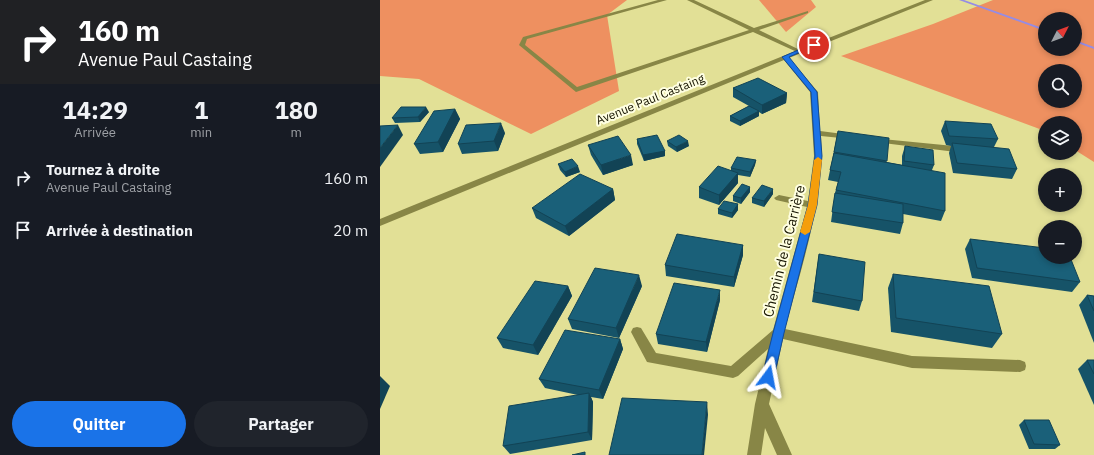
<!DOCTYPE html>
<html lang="fr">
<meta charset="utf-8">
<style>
:root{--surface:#171b24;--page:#20242c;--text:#f1f3f6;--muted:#9ea1a6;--accent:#1a73e8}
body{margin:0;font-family:"IBM Plex Sans",sans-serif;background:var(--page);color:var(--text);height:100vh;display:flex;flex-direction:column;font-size:15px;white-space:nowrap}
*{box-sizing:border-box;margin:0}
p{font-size:13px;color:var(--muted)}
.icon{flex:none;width:22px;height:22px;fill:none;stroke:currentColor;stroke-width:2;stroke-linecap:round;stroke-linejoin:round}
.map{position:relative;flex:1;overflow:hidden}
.drawer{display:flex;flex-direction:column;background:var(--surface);width:380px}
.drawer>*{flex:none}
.guide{background:#202124;color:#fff;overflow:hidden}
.needle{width:26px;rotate:48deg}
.controls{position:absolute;left:658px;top:12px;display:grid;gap:8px}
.controls a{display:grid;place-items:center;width:44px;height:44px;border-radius:50%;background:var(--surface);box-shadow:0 2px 6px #0003;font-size:20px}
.pin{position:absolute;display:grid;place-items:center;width:34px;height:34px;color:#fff;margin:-17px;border:2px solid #fff;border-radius:50%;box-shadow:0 1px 4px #0007}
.me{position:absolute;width:44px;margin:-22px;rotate:13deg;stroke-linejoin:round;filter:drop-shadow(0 0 3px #0008)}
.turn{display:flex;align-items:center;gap:14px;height:84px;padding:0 12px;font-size:18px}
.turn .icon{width:52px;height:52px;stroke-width:2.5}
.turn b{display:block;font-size:28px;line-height:34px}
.eta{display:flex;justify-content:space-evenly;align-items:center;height:68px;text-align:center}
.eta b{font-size:24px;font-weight:700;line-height:28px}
.action{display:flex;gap:8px;margin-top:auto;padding:8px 12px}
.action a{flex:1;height:46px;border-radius:24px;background:var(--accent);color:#fff;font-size:16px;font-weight:700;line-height:46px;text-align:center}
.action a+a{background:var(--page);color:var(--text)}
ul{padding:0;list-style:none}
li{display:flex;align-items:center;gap:12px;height:52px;padding:0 12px}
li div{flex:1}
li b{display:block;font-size:15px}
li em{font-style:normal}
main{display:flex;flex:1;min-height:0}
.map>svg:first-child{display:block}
</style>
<main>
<section class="drawer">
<div class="guide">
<div class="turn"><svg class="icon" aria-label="right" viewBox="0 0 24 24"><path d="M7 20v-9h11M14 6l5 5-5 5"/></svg><div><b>160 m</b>Avenue Paul Castaing</div></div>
</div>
<div class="eta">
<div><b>14:29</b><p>Arrivée</p></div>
<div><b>1</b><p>min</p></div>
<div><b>180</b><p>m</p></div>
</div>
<ul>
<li><svg class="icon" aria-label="right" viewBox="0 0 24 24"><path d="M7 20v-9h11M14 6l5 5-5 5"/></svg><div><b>Tournez à droite</b><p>Avenue Paul Castaing</p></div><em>160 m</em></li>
<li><svg class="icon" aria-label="arrive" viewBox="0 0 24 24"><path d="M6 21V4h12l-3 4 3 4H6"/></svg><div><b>Arrivée à destination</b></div><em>20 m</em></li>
</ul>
<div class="action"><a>Quitter</a><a>Partager</a></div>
</section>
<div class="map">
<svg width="714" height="455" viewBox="0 0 714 455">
<rect width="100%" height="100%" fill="#e2e096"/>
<g fill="#ee9060" fill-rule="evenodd">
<path d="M0,0H247L227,15L239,91L151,134L39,79L0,76Z"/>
<path d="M379,0H431L436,7L406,32Z"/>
<path d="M613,0H714V162L695,150V123H665V131L461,56L553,24ZM665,19H695V49H665ZM665,71H695V101H665Z"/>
</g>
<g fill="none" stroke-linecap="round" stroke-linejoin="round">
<g fill="#958ce5" fill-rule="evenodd">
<path d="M579,0H584L665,29V31Z"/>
<path d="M695,40L714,47V49L695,42Z"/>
</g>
<path fill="#888646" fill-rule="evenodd" d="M278,0H287L147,39L145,45L197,87L369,30L307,0H314L374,28L428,11V13L379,30L422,51L417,52L373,32L196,92L139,45L143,37Z"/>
<g fill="#888646" fill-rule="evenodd">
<path d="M545,0H553L409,58L438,92L440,131L471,135L475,137L471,139L441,136C445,199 421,268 405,329L532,356L640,360L645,362L646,366L645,370L640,372L532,368L403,339L389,404L412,455H397L385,428L381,455H367L375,404L388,349L358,376L353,378L267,362L251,332L253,328L257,327L261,328L276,353L351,366L393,330L427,207L396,200L394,198L399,195L428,201L434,156L430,92L404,60L0,226V219L34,205L403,56Z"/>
<path d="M492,138L584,147L588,150L584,153L495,142L491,140Z"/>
</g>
</g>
<g fill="#165368">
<path d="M353,88L407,93L406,103L382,114L379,112V116L360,126L350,121V116L369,106L353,97Z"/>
<path d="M75,109L80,119L63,152L40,154L34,144Z"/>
<path d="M49,112L40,122L15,123L12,118Z"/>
<path d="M565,121L618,139L614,147L637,169L632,179L573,173L569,153L571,146L566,145L561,131Z"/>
<path d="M458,131L507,161L506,162L522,165V156L525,146L554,165L552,170L565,211L561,221L523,214V223L520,234L451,222L455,193L458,182L448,180Z"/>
<path d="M125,133L118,151L82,154L78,144Z"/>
<path d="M257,139L285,151V156L264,161L257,144Z"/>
<path d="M287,141L309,146L297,152L288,146Z"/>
<path d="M208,145L253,165L223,175L211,155Z"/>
<path d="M376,160L375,165L370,177L358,175V183L339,205L319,198V187L351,170V168Z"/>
<path d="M178,164L200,172L186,177L180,170Z"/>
<path d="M370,187V192L361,204L353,201V196Z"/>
<path d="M233,189L235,200L189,236L156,218L152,208Z"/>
<path d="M393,194L384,207L372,203V198Z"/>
<path d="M358,204V210L352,218L338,214V209Z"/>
<path d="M590,239L700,282L692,292L592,278L585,249Z"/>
<path d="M363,245V255L354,287L286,276L285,265Z"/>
<path d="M439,254L482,301L479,311L432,302Z"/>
<path d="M513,274L622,334L612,348L511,332L508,288Z"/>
<path d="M188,286L192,296L158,355L123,348L117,338Z"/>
<path d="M262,286L239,338L192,329L188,319Z"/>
<path d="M707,295L714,296V343L699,305Z"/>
<path d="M340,300L327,352L278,344L276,334Z"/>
<path d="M240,339L243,349L223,399L211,397L213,402L212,440L130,454L123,446L198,395L165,388L159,379Z"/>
<path d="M707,360H714V405L698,369Z"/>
<path d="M644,420L680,445L675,449H649L639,425Z"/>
</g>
<g fill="#124355">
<path d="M407,93L406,103L382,114V105Z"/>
<path d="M46,107L49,112L40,122L38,117Z"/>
<path d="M75,109L80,119L63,152L58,142Z"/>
<path d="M379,111V116L360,126V121Z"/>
<path d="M121,123L125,133L118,151L114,141Z"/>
<path d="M18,125L23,135L0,167V148Z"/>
<path d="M308,141L309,146L297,152L296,147Z"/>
<path d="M285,151V156L264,161L263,155Z"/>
<path d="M251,155L253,165L223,175L221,165Z"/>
<path d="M376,160L375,165L370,177V172Z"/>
<path d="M198,166L200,172L186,177L185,172Z"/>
<path d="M358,173V183L339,205V195Z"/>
<path d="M370,187V192L361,204V198Z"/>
<path d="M233,189L235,200L189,236L185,226Z"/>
<path d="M393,189V194L384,207V201Z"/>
<path d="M358,204V210L352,218V213Z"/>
<path d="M363,245V255L354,287V277Z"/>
<path d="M259,275L262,286L239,338L236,328Z"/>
<path d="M188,286L192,296L158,355L153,345Z"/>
<path d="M340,290V300L327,352L326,342Z"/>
<path d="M240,339L243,349L223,399L219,390Z"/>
<path d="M0,376L10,386L0,409Z"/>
<path d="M209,393L213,402L212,440L208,432Z"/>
<path d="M327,402L328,415L324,455H322Z"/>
</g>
<g fill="#1a6079" stroke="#124355">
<path d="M378,78L407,93L382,105L353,88Z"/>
<path d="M369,106L379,111L360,121L350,116Z"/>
<path d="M21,107H46L38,117L12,118Z"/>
<path d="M75,109L58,142L34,144L54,111Z"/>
<path d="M565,121L611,124L618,139L569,136Z"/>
<path d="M121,123L114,141L78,144L86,125Z"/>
<path d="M18,125L0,148V126Z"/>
<path d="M458,131L509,138L507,161L454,152Z"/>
<path d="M277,135L285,151L263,155L257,139Z"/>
<path d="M299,135L308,141L296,147L287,141Z"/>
<path d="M238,136L251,155L221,165L208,145Z"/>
<path d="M572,143L629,149L637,169L577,163Z"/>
<path d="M525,146L553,150L554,165L524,161Z"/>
<path d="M454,153L565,173V211L456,190L461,172L450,170Z"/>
<path d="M357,157L376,160L370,172L351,168Z"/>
<path d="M192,159L198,166L185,172L178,164Z"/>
<path d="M338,166L358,173L339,195L319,187Z"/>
<path d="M200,174L233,189L185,226L152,208Z"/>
<path d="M362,184L370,187L361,198L353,196Z"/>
<path d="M382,185L393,189L384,201L372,198Z"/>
<path d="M455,193L523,204V223L452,212Z"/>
<path d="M344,201L358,204L352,213L338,209Z"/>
<path d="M297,234L363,245L354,277L285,265Z"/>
<path d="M590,239L665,248V257H690L700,282L597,268Z"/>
<path d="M439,254L485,262L482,301L434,292Z"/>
<path d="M215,268L259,275L236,328L188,319Z"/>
<path d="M513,274L609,286L622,334L516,318Z"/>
<path d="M155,281L188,286L153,345L117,338Z"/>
<path d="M294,283L340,290L326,342L276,334Z"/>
<path d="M707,295L714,296V311Z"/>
<path d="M185,330L240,339L219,390L159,379Z"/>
<path d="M707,360H714V374Z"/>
<path d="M209,393L208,432L123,446L129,406Z"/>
<path d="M242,398L327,402L322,455H229Z"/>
<path d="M644,420H669L680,445L654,444Z"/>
<path d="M205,452V455H192Z"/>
</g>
<path fill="#1a73e8" stroke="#114b97" d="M432,44L437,45L409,57L437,92L442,156L437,205L404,333L394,377L393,381L388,383L384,381L382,377L393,333L428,205L435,156L431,92L402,57Z"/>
<path fill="#f59e0b" d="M438,157L442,160L437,205L430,232L425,235L420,232L428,205L434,160Z"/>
<g text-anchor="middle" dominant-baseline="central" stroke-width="4" stroke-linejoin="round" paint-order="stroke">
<g font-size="12" fill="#161400" stroke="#ffffe2">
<text transform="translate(270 99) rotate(-22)">Avenue Paul Castaing</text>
</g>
<g font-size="14" fill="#161400" stroke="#ffffe2">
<text transform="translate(404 251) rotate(-76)">Chemin de la Carrière</text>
</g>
</g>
</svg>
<div class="controls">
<a><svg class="needle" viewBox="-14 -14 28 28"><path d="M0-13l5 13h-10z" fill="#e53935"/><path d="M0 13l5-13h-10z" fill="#9ea1a6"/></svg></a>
<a><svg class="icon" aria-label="search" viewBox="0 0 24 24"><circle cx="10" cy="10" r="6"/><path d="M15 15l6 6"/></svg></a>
<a><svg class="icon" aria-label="layers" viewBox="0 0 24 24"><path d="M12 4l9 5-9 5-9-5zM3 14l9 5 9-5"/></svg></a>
<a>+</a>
<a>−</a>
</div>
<div class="pin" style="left:434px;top:45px;background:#d93025"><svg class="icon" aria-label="arrive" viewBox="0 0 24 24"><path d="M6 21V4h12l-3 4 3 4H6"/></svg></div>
<svg class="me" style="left:388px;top:377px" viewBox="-20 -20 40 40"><path d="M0-17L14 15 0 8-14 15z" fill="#1a73e8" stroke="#fff" stroke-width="4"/></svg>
</div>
</main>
